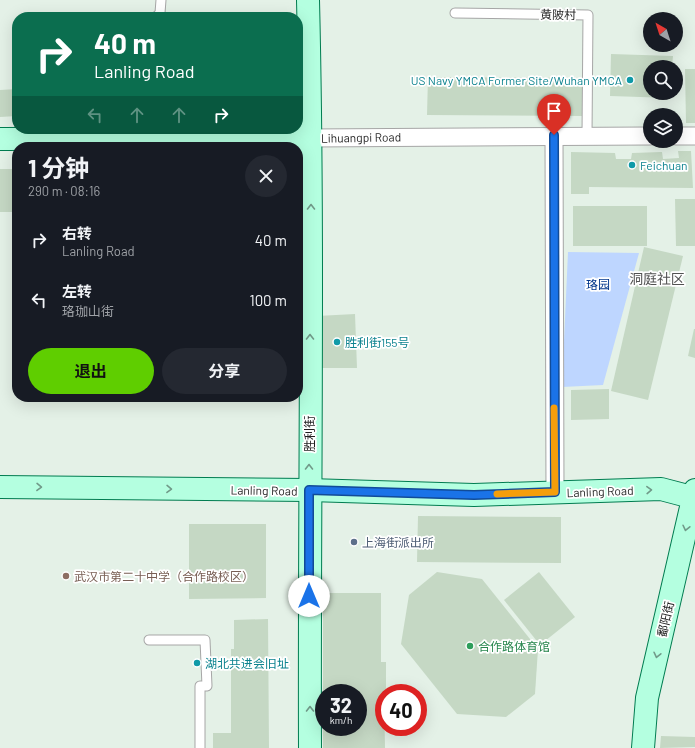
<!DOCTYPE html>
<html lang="zh">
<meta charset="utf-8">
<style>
:root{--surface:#171b24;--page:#242831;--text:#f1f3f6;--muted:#9ea1a6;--accent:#5fce00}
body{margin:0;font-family:Barlow,"Noto Sans SC",sans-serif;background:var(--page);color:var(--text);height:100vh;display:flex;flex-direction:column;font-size:15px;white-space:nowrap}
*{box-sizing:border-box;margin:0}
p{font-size:13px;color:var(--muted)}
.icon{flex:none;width:22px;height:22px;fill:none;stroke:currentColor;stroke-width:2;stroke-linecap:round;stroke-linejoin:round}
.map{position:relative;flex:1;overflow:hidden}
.sheet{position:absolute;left:12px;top:142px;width:291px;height:260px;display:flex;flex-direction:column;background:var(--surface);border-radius:16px;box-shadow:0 4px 16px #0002}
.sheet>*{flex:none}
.guide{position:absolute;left:12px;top:12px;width:291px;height:122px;border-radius:16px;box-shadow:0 4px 16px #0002;background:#0b6e4f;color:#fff;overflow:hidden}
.needle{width:26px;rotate:321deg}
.controls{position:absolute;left:643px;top:12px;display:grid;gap:8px}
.controls a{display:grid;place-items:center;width:40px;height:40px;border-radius:50%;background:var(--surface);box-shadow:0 4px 16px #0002;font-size:20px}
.speed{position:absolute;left:315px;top:684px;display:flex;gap:8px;font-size:20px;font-weight:700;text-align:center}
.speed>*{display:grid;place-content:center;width:52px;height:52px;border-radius:50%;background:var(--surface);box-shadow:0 4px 16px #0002;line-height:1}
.speed small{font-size:10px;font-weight:400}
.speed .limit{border:6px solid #d22;background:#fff;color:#111}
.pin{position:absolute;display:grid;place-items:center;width:34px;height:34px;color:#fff;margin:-41px -17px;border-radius:50% 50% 50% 0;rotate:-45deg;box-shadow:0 0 4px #0007}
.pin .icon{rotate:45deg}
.me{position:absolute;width:44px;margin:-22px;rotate:0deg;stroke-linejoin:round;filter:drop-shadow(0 0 3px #0008)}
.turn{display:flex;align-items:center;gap:14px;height:84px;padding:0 16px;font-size:18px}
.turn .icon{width:52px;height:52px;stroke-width:2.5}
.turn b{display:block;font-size:28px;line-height:34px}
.lanes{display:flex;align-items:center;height:38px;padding:0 16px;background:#0003;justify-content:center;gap:20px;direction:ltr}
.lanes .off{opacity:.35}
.round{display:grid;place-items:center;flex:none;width:42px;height:42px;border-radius:21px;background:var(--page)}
.summary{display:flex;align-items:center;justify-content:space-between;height:68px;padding:0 16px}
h1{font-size:24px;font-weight:700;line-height:30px}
.cta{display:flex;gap:8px;margin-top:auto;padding:8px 16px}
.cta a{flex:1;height:46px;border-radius:24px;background:var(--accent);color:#111;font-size:16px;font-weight:700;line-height:46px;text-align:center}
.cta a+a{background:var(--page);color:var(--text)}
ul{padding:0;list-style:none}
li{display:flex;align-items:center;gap:12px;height:60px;padding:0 16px}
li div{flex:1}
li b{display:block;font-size:15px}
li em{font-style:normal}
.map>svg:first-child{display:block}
</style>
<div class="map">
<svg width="695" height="748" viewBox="0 0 695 748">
<rect width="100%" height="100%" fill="#e4f1e7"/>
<path fill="#bed6ff" d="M568,252L639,253L603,385L562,387Z"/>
<g fill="#c5d8c4">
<path d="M611,54L673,56L672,67H650V93H671V98L610,96Z"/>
<path d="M685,69H695V123H686Z"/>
<path d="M428,77L584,78V116L427,115Z"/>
<path d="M17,89V116L0,117V90Z"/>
<path d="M678,151H691L693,188L589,187V194H571V152L615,153L616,159H631L632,153L662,152L663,159L679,158Z"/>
<rect x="0" y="169" width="17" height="43"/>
<path d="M675,199H695V246H676Z"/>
<rect x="573" y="206" width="74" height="40"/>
<path d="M644,247L683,256L648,400L611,391Z"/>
<path d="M355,314L357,368H317V316Z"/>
<path d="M694,329H695V358L688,356Z"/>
<path d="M609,389V419L571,420V390Z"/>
<path d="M418,516L561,517V563L417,562Z"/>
<path d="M189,524H266V598L189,599Z"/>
<path d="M437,572L482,579L538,649L535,694L506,717L457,714L401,644L409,595Z"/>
<path d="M539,572L575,617L540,645L504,600Z"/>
<path d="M323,593H381V662H386V693H384L385,748H323V727H358V693H323Z"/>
<path d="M268,619L269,748H213V733H231V649H234V620Z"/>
<path d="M661,736L695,737V747L660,748Z"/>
</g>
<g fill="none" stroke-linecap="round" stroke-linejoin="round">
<defs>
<g id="lane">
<path d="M455,13L588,15L587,135"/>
<path d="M156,17L160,13L161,0"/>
<path d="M149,640H205L207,686H200V748"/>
</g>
<g id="street">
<path d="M554,135L555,492"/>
<path d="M676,136H695"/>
<path d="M311,138L650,136"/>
</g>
<g id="secondary">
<path d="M308,0C314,249 309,499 310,748"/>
<path d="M0,139L311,138"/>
<path d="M0,487L309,490L474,495L661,489L695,498"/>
<path d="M643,748L647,698L695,490"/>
</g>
</defs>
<use href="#lane" stroke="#a6a6a6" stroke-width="11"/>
<use href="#street" stroke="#a6a6a6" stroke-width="19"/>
<use href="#secondary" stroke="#007c50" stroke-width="24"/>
<use href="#lane" stroke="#fff" stroke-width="9"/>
<use href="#street" stroke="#fff" stroke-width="17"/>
<use href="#secondary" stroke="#b4ffe0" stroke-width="22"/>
</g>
<defs><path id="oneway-chevron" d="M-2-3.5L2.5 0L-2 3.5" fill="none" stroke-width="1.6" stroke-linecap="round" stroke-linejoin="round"/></defs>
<g stroke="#719a89">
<use href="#oneway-chevron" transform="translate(311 207) rotate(-90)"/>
<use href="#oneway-chevron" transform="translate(310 337) rotate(-90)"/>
<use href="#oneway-chevron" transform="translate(309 467) rotate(-90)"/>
<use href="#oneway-chevron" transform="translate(39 487) rotate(1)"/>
<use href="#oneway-chevron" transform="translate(169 489) rotate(1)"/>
<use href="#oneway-chevron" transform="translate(649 490) rotate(-2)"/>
<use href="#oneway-chevron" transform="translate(686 528) rotate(103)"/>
<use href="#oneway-chevron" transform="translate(657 655) rotate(103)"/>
<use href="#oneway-chevron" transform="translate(310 709) rotate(-90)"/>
</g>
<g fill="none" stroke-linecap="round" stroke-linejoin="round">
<defs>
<path id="route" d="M309,596V490L474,495L555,492L554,135"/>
</defs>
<use href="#route" stroke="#114b97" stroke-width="10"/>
<use href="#route" stroke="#1a73e8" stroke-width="7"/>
<path stroke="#f59e0b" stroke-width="7" d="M497,494L555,492L554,408"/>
</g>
<g fill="#0f9aa8" stroke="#fff" stroke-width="1.5">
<circle cx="630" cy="80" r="4"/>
<circle cx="632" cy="165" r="4"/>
<circle cx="337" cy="342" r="4"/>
<circle cx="197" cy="663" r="4"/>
</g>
<circle fill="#5c6f8a" stroke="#fff" stroke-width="1.5" cx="354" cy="542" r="4"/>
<circle fill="#8d6e63" stroke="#fff" stroke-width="1.5" cx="66" cy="576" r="4"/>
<circle fill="#2e9e5b" stroke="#fff" stroke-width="1.5" cx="470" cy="646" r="4"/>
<g text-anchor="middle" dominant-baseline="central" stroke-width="3.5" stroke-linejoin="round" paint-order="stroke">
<g font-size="12" fill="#1f1f1f" stroke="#fff">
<text transform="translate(558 14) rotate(1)">黄陂村</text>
<text transform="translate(361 137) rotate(-1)">Lihuangpi Road</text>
<text transform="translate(309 434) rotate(-90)">胜利街</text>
<text transform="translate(264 490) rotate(1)">Lanling Road</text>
<text transform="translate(600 491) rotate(-2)">Lanling Road</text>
<text transform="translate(665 619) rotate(-77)">鄱阳街</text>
</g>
<g font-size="12" fill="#0d838f" stroke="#fff" text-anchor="start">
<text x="622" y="80" text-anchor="end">US Navy YMCA Former Site/Wuhan YMCA</text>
<text x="640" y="165">Feichuan</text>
<text x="345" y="342">胜利街155号</text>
<text x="205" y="663">湖北共进会旧址</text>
</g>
<g font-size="12" fill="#01358a" stroke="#fff">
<text x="598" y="284">珞园</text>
</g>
<g font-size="12" fill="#4e5e75" stroke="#fff" text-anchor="start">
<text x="362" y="542">上海街派出所</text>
</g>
<g font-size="12" fill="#785e54" stroke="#fff" text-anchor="start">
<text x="74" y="576">武汉市第二十中学（合作路校区）</text>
</g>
<g font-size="12" fill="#27864d" stroke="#fff" text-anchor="start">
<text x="478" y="646">合作路体育馆</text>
</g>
<g font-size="14" fill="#525252" stroke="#fff">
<text x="657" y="278">洞庭社区</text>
</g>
</g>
</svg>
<div class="controls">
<a><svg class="needle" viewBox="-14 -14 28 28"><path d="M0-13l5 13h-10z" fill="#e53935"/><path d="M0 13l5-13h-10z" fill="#9ea1a6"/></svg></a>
<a><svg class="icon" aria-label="search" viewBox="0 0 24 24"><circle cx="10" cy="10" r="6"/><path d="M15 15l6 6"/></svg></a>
<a><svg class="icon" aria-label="layers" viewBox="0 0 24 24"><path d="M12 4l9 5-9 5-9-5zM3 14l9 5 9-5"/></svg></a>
</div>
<div class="speed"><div>32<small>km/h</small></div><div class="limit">40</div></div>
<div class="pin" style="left:554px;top:135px;background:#d93025"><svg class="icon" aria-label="arrive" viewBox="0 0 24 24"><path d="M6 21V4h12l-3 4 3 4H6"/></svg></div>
<svg class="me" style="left:309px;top:596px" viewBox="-20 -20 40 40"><circle r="19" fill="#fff"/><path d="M0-13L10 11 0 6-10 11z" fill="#1a73e8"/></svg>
<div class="guide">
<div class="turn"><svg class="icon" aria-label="right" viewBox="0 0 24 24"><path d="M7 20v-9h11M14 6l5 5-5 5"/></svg><div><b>40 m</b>Lanling Road</div></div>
<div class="lanes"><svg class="icon off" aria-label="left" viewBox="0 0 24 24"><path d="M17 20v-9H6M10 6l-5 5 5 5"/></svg><svg class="icon off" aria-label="ahead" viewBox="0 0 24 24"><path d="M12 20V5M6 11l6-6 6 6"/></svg><svg class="icon off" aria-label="ahead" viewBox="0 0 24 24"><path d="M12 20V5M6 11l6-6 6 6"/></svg><svg class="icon" aria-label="right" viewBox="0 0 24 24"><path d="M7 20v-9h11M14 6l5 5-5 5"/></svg></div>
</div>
<section class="sheet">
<div class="summary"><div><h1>1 分钟</h1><p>290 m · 08:16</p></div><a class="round"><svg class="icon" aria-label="close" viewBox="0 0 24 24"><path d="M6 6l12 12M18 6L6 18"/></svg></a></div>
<ul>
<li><svg class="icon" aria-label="right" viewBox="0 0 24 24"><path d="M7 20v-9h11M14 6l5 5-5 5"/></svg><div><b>右转</b><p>Lanling Road</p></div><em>40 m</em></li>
<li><svg class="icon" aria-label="left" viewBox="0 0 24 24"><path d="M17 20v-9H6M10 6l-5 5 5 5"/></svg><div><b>左转</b><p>珞珈山街</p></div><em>100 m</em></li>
</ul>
<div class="cta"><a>退出</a><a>分享</a></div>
</section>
</div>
